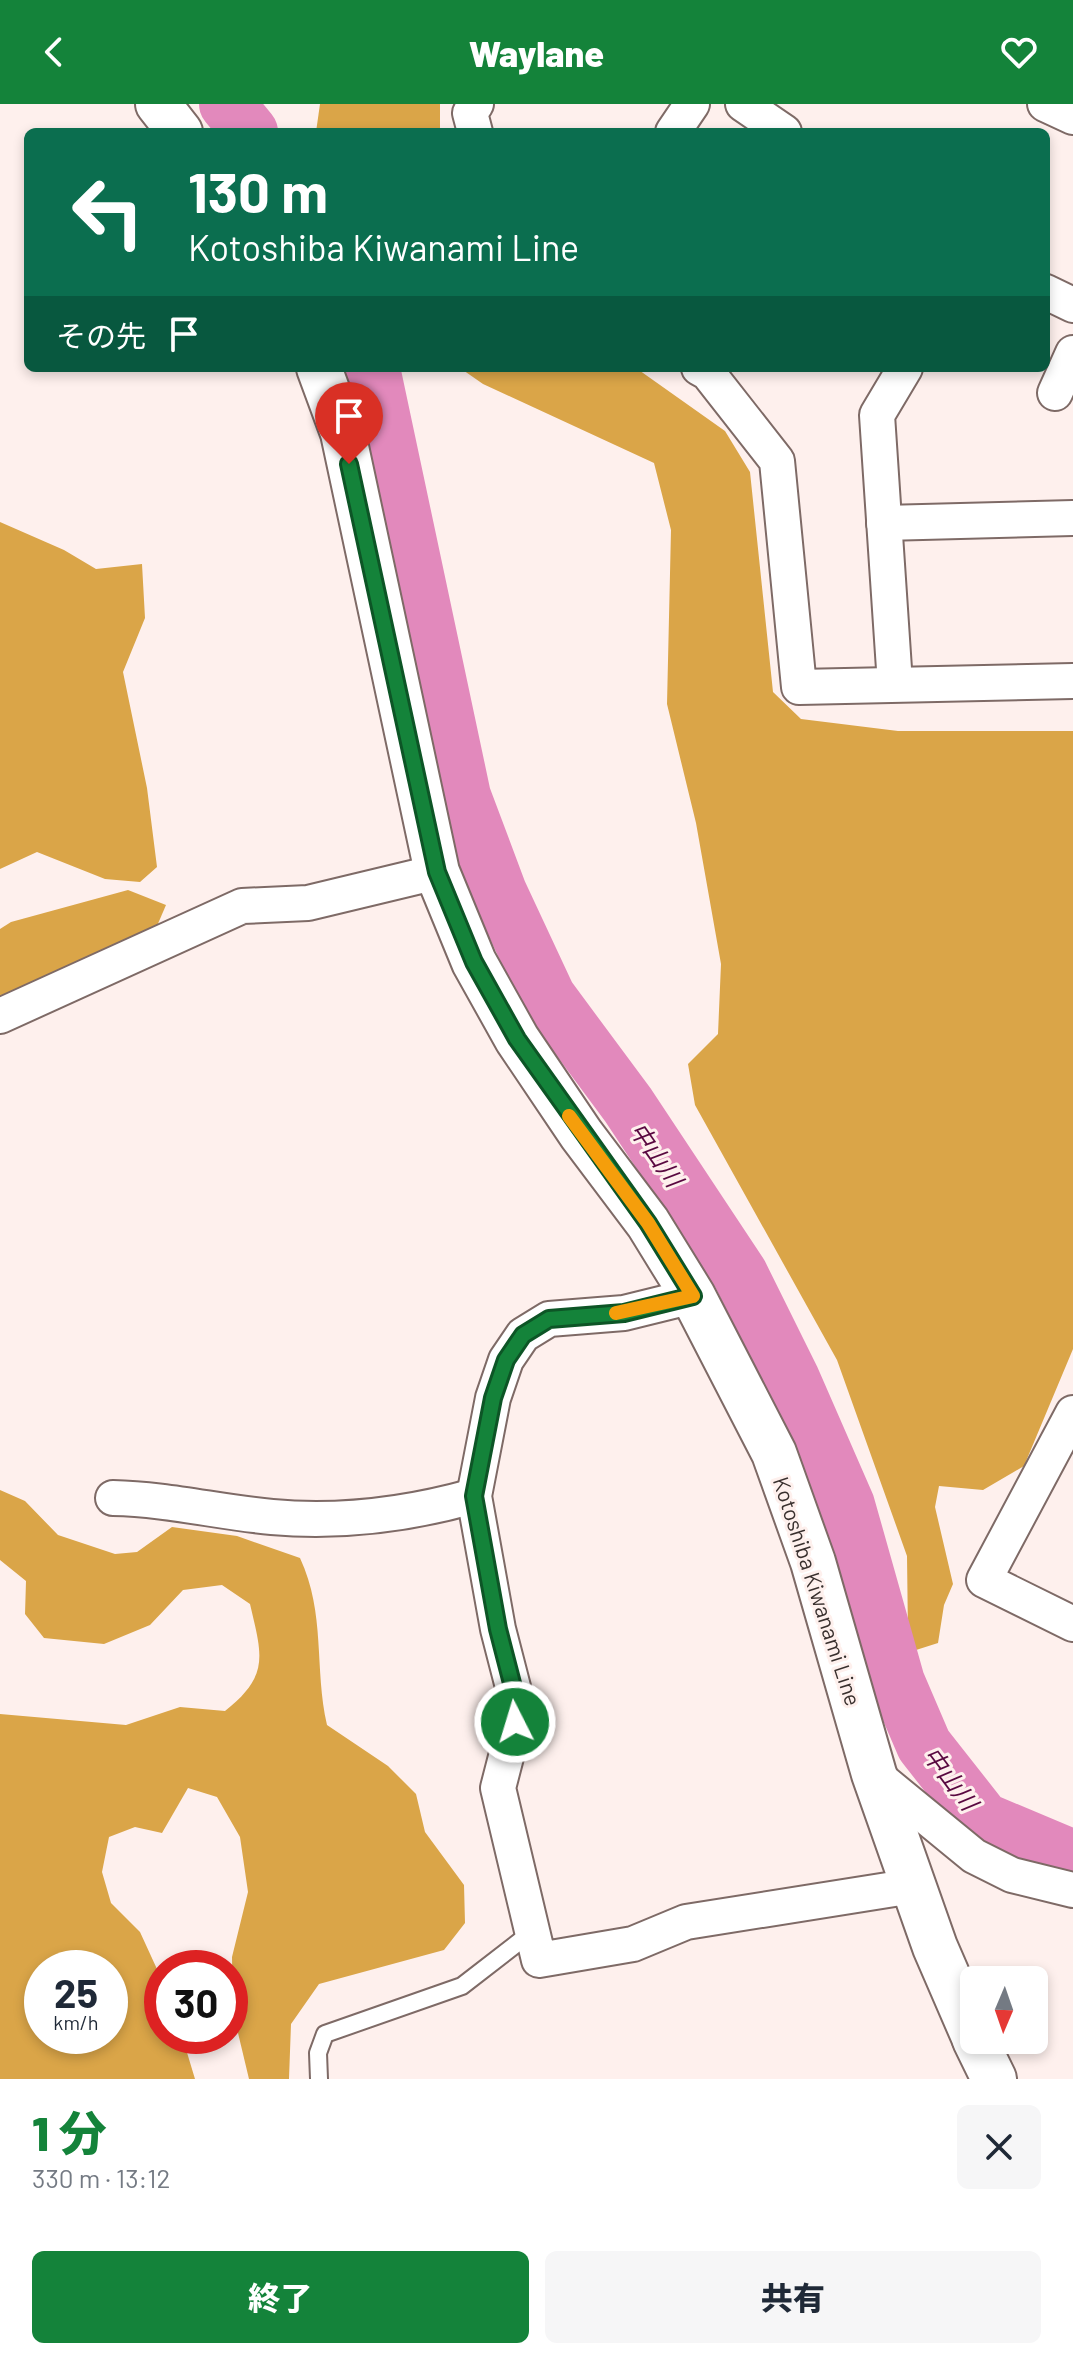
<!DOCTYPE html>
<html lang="ja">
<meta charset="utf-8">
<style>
:root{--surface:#fff;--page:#f6f6f7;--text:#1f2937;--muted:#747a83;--accent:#14833a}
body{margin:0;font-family:Barlow,"Noto Sans JP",sans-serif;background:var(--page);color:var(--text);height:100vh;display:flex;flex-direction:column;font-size:30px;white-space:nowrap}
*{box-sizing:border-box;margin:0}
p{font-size:26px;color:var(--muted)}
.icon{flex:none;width:44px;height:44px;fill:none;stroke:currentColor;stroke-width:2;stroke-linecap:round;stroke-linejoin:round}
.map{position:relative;height:1975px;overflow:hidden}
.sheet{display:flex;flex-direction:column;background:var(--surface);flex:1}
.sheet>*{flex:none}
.banner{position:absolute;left:24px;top:24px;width:1026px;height:244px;border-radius:12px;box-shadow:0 4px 12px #0003;background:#0b6e4f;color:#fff;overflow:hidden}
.needle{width:52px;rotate:182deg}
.controls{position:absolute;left:960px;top:1862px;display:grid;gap:16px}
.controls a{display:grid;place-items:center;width:88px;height:88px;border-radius:12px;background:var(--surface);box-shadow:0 4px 12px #0003;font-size:40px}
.speed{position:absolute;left:24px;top:1846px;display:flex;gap:16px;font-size:40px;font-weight:700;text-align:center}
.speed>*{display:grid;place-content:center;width:104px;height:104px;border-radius:50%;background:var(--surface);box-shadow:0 4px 12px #0003;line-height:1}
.speed small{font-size:20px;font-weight:400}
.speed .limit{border:12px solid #d22;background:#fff;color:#111}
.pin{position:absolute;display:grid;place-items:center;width:68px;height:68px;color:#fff;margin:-82px -34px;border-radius:50% 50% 50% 0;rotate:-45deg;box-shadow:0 0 8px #0007}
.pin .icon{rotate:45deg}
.me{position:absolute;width:88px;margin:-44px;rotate:355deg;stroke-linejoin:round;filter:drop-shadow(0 0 6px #0008)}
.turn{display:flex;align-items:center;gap:28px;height:168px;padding:0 32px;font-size:36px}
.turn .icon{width:104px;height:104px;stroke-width:2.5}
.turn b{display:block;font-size:56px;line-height:68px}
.then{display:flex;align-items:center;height:76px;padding:0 32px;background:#0003;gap:16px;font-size:30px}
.round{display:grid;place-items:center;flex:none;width:84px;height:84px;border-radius:12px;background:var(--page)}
.summary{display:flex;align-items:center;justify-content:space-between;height:136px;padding:0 32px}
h1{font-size:48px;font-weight:800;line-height:60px;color:var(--accent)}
.button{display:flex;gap:16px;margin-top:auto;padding:16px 32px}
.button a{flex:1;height:92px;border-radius:12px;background:var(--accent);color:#fff;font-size:32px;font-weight:800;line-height:92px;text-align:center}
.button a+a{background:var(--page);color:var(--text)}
header{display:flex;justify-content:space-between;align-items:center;height:104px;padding:0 32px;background:var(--accent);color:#fff;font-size:36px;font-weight:800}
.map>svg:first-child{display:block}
</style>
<header><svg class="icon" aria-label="back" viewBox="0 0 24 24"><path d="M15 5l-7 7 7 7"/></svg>Waylane<svg class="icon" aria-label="heart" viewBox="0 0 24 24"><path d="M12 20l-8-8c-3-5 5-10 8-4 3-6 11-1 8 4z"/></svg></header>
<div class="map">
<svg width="1073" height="1975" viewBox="0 0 1073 1975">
<rect width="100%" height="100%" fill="#fef0ed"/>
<g fill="#daa548" fill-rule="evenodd">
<path d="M320,0H440V28H316Z"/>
<path d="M460,264H636L725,327L750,368L773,588L801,615L898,627H1073V1245L1024,1362L983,1386L939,1382L935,1403L953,1480L944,1501L938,1539L916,1546L908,1532L907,1452L837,1256L695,1001L688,960L718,930L721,860L696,719L667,600L671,426L654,359L483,280Z"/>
<path d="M0,418L64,446L96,465L142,460L145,514L123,568L147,684L157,763L140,778L105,775L37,748L0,765Z"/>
<path d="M128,786L166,801L154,829L0,893V825L11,818Z"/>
<path d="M0,1386L25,1397L58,1431L115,1450L137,1448L172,1423L237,1432L300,1454C326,1510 314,1564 327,1621L388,1662L416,1690L425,1728L464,1781L465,1819L444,1846L319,1880L291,1920L289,1975H249L233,1908L232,1853L248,1788L240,1733L217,1693L188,1684L162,1729L135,1723L109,1733L102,1768L111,1799L140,1828L162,1876V1932H182L195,1975H0V1610L126,1621L180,1603L225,1607C270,1571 262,1552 250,1500L222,1481L183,1486L150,1521L104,1540L44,1534L25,1510L26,1477L0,1456ZM42,1864H110V1932H42Z"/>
</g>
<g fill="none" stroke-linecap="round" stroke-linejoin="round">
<g stroke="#e289bc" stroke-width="56">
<path d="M227,0L250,28"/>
<path d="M372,264L463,692L499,788L548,893L628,1001L740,1170L792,1275L847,1401L897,1578L924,1641L983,1716L1073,1754"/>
</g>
<defs>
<path id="lane" d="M319,1975L318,1949L325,1930L462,1882L533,1827"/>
<g id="street">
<path d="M743,0L784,28"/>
<path d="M1045,0L1073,13"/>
<path d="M475,28L470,9L476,0"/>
<path d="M673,28L692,0"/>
<path d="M1046,188L1073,201"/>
<path d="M699,264L708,269L777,357L799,583L1073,577"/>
<path d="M1055,289L1073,249"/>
<path d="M884,419L1073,414"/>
<path d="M895,580L877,311L905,264"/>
<path d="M0,912L242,802L308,799L437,768"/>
<path d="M693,1192L624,1209L549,1215L523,1231L506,1256L493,1294L474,1392L498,1525L514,1587L515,1618L498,1684L539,1856L633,1840L686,1818L913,1782"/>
<path d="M1073,1309L984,1476L1073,1520"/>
<path d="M113,1394C167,1395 218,1408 272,1413C339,1419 410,1410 474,1392"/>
<path d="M874,1670L974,1752L1012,1771L1073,1786"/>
</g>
<g id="secondary">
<path d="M158,0L180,28"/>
<path d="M319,264L343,329L437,768L474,858L517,935L581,1030L648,1119L693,1192L774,1349L813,1458L874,1670L935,1843L974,1933"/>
<path d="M975,1936L994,1975"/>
</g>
</defs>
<use href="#lane" stroke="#7e6a66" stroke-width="20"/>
<use href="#street" stroke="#7e6a66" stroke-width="38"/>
<use href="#secondary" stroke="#7e6a66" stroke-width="48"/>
<use href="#lane" stroke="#fff" stroke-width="16"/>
<use href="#street" stroke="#fff" stroke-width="34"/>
<use href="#secondary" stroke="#fff" stroke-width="44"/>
</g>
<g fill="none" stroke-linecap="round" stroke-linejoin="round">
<defs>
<path id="route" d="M349,360L437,768L474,858L517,935L648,1119L693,1192L624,1209L549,1215L523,1231L506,1256L493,1294L474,1392L498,1525L514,1587L515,1618"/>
</defs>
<use href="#route" stroke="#0d5526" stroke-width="20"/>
<use href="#route" stroke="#14833a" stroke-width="14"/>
<path stroke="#f59e0b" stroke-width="14" d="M569,1012L648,1119L693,1192L616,1209"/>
</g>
<g text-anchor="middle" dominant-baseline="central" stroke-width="6" stroke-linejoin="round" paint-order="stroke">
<g font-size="22" fill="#39302e" stroke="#fef0ed">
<text transform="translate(818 1487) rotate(72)">Kotoshiba Kiwanami Line</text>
</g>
<g font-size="24" font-style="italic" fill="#590840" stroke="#fef0ed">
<text transform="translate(657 1050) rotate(55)">中山川</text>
<text transform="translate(951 1674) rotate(53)">中山川</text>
</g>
</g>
</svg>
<div class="controls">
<a><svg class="needle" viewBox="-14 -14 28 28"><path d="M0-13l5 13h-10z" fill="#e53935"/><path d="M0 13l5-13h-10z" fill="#747a83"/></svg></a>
</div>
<div class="speed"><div>25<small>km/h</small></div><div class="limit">30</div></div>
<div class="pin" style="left:349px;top:360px;background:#d93025"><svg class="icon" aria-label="arrive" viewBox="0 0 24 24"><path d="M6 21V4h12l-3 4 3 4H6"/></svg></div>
<svg class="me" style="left:515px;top:1618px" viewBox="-20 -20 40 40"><circle r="17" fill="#14833a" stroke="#fff" stroke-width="3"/><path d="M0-11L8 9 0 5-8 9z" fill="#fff"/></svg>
<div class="banner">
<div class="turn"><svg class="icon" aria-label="left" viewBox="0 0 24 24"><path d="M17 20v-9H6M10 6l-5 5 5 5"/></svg><div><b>130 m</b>Kotoshiba Kiwanami Line</div></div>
<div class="then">その先<svg class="icon" aria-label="arrive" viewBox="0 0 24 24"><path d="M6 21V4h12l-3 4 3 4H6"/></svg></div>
</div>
</div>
<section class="sheet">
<div class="summary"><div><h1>1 分</h1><p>330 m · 13:12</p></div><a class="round"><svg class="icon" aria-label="close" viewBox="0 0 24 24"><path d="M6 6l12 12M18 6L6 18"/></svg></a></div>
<div class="button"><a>終了</a><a>共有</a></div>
</section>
